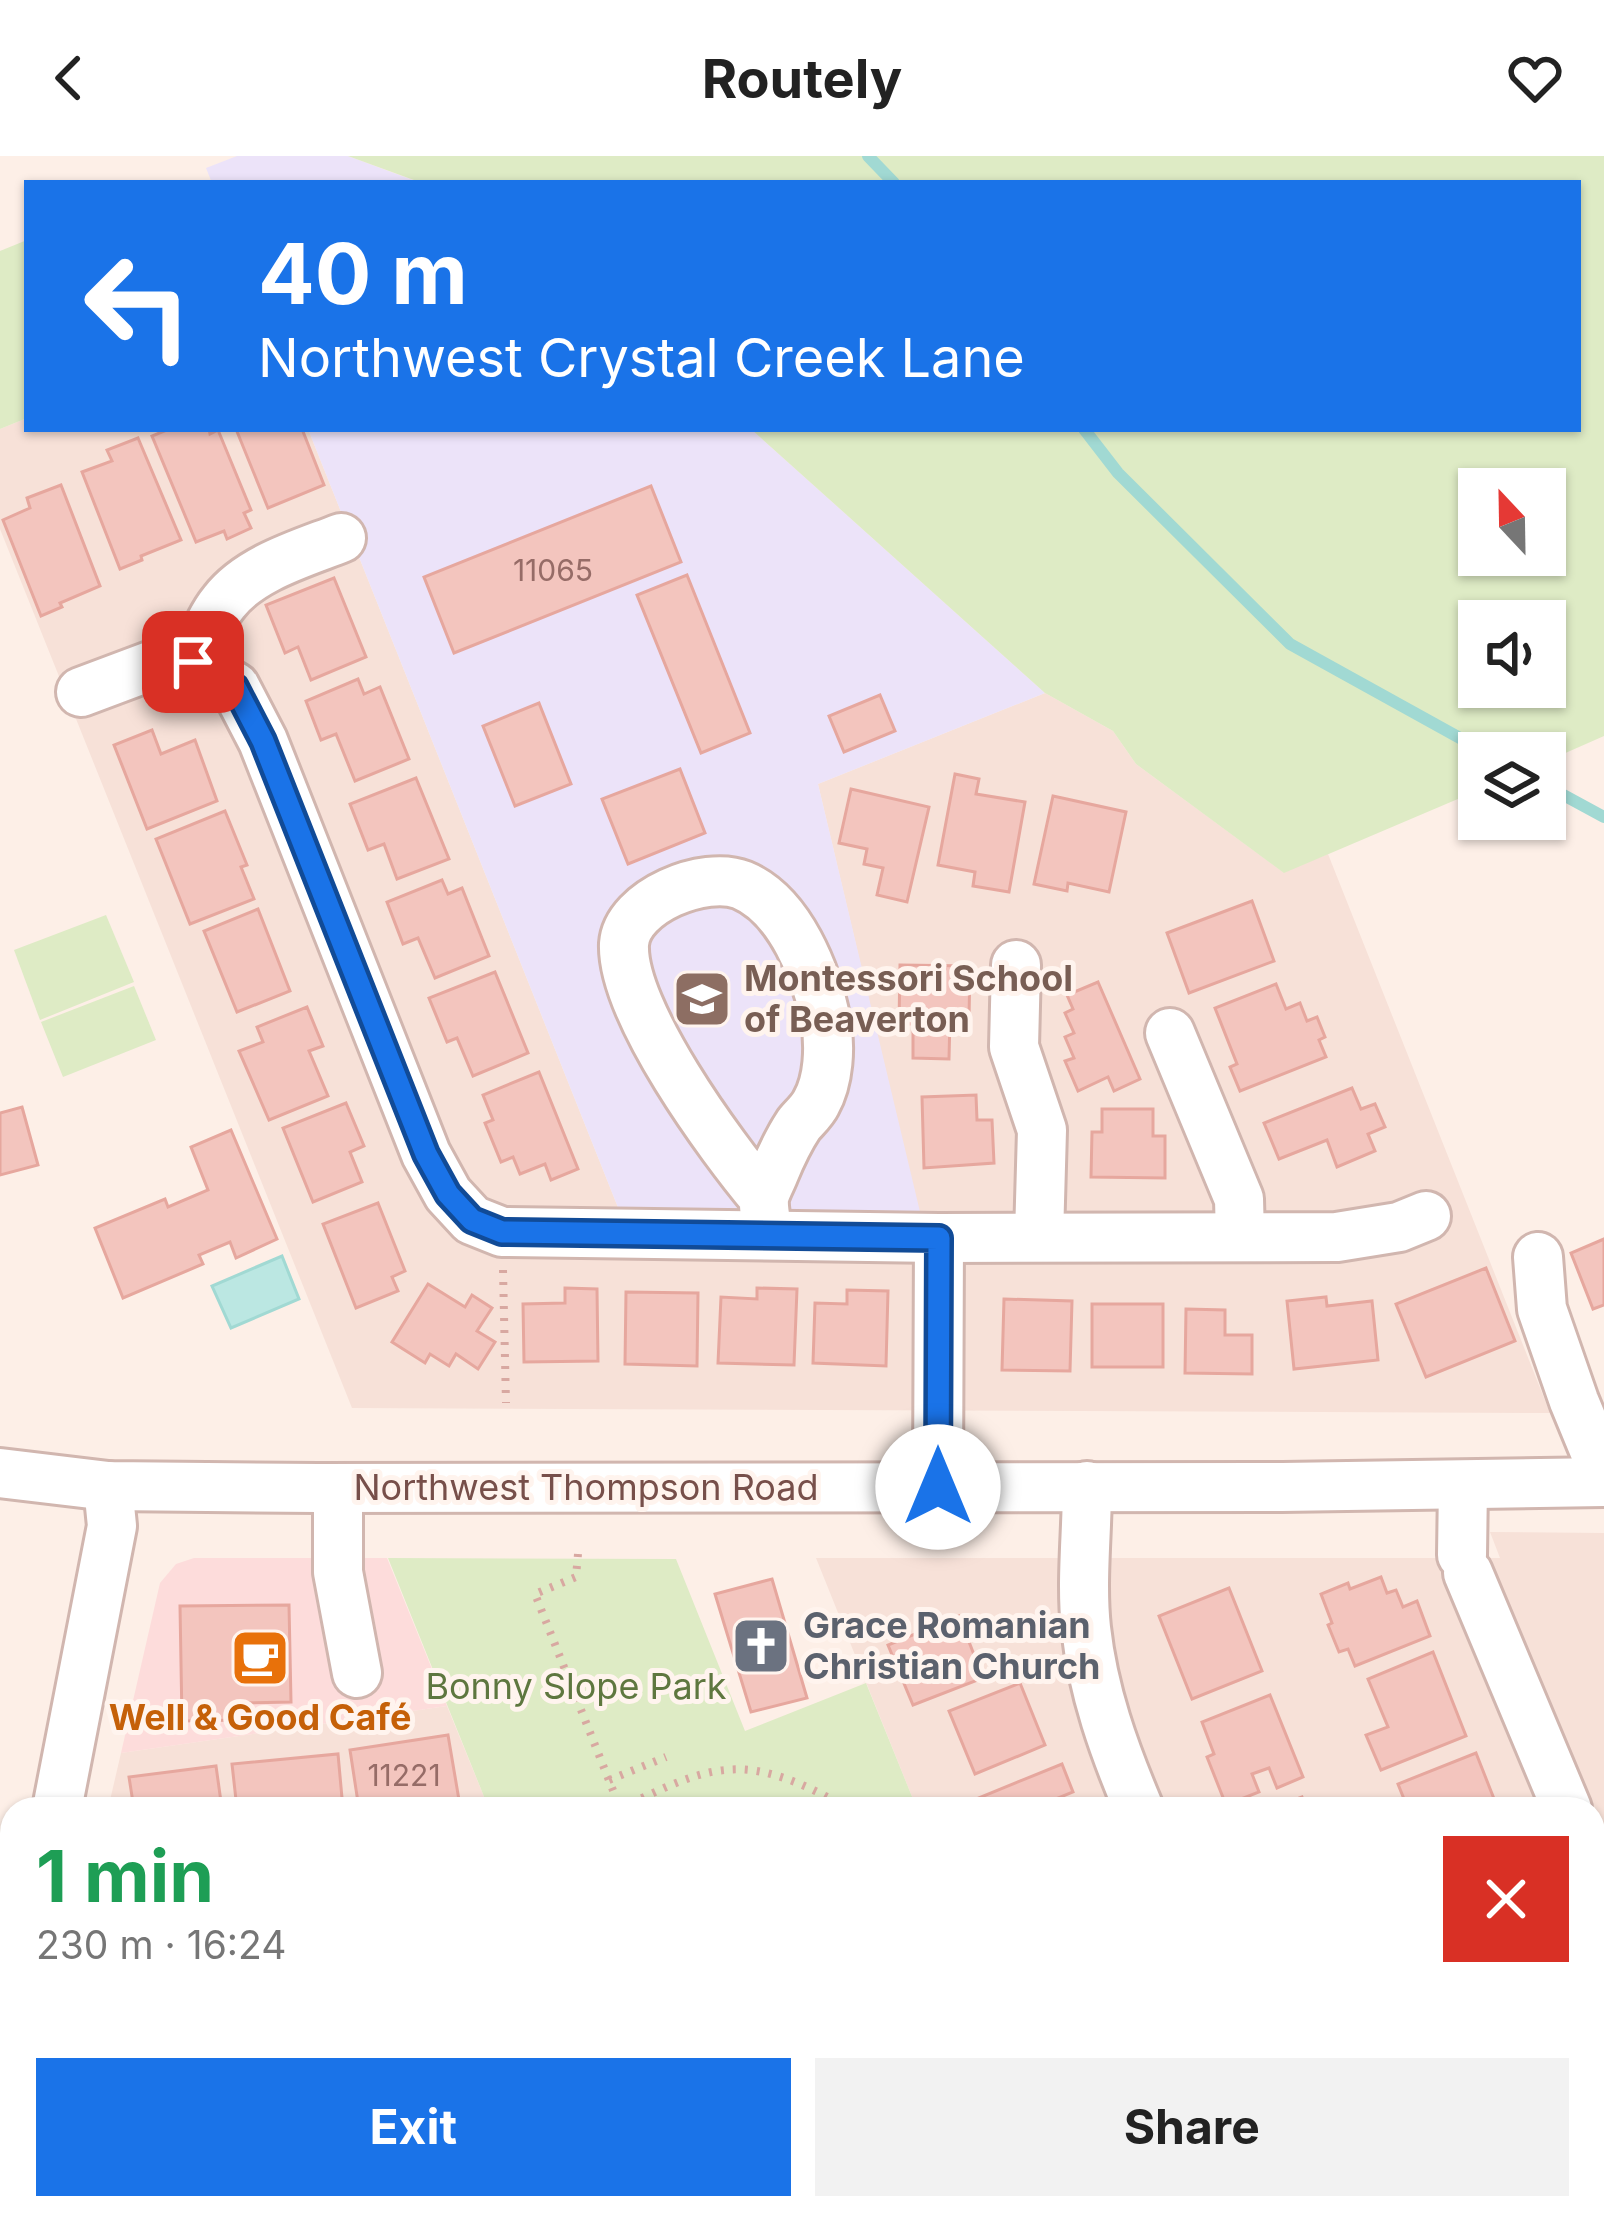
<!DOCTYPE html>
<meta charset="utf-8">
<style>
:root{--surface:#fff;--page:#f2f2f2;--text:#222;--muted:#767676;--accent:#1a73e8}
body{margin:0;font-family:Inter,sans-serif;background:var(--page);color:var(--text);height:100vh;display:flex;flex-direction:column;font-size:45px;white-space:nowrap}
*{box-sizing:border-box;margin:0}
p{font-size:39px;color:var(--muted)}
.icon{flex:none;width:66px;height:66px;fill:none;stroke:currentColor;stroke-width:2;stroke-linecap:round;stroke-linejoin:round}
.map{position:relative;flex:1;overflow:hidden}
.side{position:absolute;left:0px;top:1641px;width:1605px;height:423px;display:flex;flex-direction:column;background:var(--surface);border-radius:36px 36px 0 0;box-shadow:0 3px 9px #0004}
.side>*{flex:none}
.banner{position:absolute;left:24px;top:24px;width:1557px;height:252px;border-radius:0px;box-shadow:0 3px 9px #0004;background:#1a73e8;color:#fff;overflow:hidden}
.needle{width:78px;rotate:338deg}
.buttons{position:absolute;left:1458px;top:312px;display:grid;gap:24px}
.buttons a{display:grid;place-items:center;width:108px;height:108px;border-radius:0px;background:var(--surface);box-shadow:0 3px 9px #0004;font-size:60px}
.pin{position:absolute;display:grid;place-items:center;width:102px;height:102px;color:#fff;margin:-51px;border-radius:24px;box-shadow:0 6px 18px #0006}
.me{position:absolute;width:132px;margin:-66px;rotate:0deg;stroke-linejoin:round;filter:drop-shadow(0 0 9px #0008)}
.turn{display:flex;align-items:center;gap:42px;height:252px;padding:0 36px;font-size:54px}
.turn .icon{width:156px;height:156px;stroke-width:2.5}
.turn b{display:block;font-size:84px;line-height:102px}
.round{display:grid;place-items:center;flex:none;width:126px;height:126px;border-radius:0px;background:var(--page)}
.overview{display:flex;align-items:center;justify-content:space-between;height:204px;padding:0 36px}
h1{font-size:72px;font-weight:700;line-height:90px;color:#1e9e55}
.cta{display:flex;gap:24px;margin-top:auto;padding:24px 36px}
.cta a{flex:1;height:138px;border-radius:0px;background:var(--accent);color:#fff;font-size:48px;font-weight:700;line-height:138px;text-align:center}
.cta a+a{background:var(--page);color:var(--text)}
header{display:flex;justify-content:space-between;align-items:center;height:156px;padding:0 36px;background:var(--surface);font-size:54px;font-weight:700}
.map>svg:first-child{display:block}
</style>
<header><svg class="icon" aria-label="back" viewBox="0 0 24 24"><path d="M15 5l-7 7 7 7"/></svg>Routely<svg class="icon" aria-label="heart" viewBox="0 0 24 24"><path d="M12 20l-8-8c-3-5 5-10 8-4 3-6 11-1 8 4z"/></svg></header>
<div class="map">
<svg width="1604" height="2063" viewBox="0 0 1604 2063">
<rect width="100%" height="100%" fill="#fdefe7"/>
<g fill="#f7e1d8">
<path d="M27,262V273H308L621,1059L920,1060L818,628L1045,537L1113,575L1136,608L1283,716L1328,698L1550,1257L352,1252L0,373V273Z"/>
<path d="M1490,1376L1604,1377V2063H1080L1075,2052H1593V1653H917L816,1402H1500Z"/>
<path d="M447,1550L489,1653H108L121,1597Z"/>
<path d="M52,2052H541L514,2063H52Z"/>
<path d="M588,2052H650L654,2063H561Z"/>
</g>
<path fill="#fddcdb" d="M194,1402H387L447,1550L121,1597L160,1427L176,1408Z"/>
<g fill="#ece3f9">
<path d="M237,0H348L421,27H212L206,12Z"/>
<path d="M308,273H751L1045,537L818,628L921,1060L621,1059Z"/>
</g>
<g fill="#deebc5" fill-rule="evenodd">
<path d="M348,0H1604V580L1545,606V597H1479V634L1284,717L1136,608L1113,575L1045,537L751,273H1578V27H422ZM1545,333V399H1479V333ZM1479,465H1545V531H1479Z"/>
<path d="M27,84V262L0,273V95Z"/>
<path d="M106,759L134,826L40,864L14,794Z"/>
<path d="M134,830L156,884L63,921L41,866Z"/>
<path d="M388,1402L676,1403L745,1575L866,1527L917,1653H489Z"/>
<path d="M650,2052H1075L1080,2063H654Z"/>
</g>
<path fill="#bbe7e2" stroke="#a1d9d3" stroke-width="3" d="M282,1100L299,1143L231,1172L212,1130Z"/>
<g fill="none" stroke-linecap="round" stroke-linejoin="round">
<g stroke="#a1d9d3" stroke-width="12">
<path d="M868,0L894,27"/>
<path d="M1084,273L1118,317L1290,488L1487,597"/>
<path d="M1545,629L1604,661"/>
</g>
</g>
<g fill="#f3c5be" stroke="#e6a79e" stroke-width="3">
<path d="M169,273H209L210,278L218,274L251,354L244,357L251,372L227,383L224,375L196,386L152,280Z"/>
<path d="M236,273H302L324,329L268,352Z"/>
<path d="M138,282L181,384L141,400L142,404L120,413L82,316L112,305L107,294Z"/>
<path d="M61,329L100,430L60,447L62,451L41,460L3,364L30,352L27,342Z"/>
<path d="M651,330L681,406L454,497L424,421Z"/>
<path d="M687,419L750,577L701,597L637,439Z"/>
<path d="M334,422L366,501L311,524L298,491L285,497L266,449Z"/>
<path d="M358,523L364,538L380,531L409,603L355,625L336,578L321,584L306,545Z"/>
<path d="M880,539L895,575L844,596L829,560Z"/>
<path d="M539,547L571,628L515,650L483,570Z"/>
<path d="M152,574L161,598L195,584L217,645L147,673L114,589Z"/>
<path d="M680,613L705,677L628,708L602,643Z"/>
<path d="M955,618L979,623L976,638L1025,646L1009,736L973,730L975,716L938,709Z"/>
<path d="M416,622L449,703L397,723L384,688L368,694L350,648Z"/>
<path d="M851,633L929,651L907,746L877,739L883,712L864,708L867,693L839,687Z"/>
<path d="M1053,640L1126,656L1109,736L1068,727L1067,735L1034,728Z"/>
<path d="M225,655L247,709L241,711L254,743L190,768L156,683Z"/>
<path d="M442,724L448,738L462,732L489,800L435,822L418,782L403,788L387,746Z"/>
<path d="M1252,745L1274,805L1189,837L1167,777Z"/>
<path d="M258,753L290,835L237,856L204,775Z"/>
<path d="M900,809L970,810L969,863H950L949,903L913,902V868H899Z"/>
<path d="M495,816L528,897L473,920L457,882L447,886L429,842Z"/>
<path d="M1098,826L1140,923L1114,935L1108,921L1078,935L1065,905L1074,902L1065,881L1074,877L1065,857L1073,853L1067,839Z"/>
<path d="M1276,828L1286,853L1300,847L1307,865L1317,861L1325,881L1319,884L1326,901L1240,935L1230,911L1237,908L1215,852Z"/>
<path d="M307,851L323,890L309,895L328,940L269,964L239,895L263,886L257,871Z"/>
<path d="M539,916L578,1013L551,1024L545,1008L520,1018L513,1001L501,1006L485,967L493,964L483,939Z"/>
<path d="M1352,932L1361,953L1375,948L1385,971L1368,978L1375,995L1337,1011L1327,984L1279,1003L1264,967Z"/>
<path d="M976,939L977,964H992L994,1007L924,1012L922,941Z"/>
<path d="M346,947L364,990L350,996L362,1026L313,1046L283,972Z"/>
<path d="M22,951L38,1009L0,1019V957Z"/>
<path d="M1102,953H1153V980H1165V1022L1091,1021L1092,976H1102Z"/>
<path d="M231,974L277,1083L236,1102L230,1086L199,1099L203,1108L123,1142L95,1072L165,1043L168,1051L208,1034L191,991Z"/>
<path d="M378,1047L405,1115L392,1121L398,1135L356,1152L323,1068Z"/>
<path d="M1604,1083V1149L1593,1153L1571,1097Z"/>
<path d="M1486,1112L1515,1185L1426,1221L1396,1148Z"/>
<path d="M428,1128L465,1151L472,1139L492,1152L477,1175L495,1186L478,1213L456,1198L449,1210L430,1198L425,1207L392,1186Z"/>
<path d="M565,1132L597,1133L598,1205L524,1206L523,1148L565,1147Z"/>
<path d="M757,1132L797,1133L794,1209L718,1207L721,1141L757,1143Z"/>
<path d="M847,1134L888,1135L886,1210L813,1207L815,1147L847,1148Z"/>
<path d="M626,1136L698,1137L697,1210L625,1208Z"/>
<path d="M1326,1141L1327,1150L1372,1145L1378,1204L1294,1213L1287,1145Z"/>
<path d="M1004,1143L1072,1145L1070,1215L1002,1214Z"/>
<rect x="1092" y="1148" width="71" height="63"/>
<path d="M1186,1153L1225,1154V1179H1252V1218L1185,1217Z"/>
<path d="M1381,1421L1387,1437L1396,1434L1403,1451L1417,1445L1430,1480L1355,1510L1348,1493L1339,1496L1328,1469L1332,1467L1321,1438L1348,1427L1350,1433Z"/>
<path d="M772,1423L807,1542L751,1556L715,1438Z"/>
<path d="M1229,1432L1262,1515L1192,1543L1159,1460Z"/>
<path d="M289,1449L291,1546L241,1547V1564L182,1565L180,1450Z"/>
<path d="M959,1460L983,1522L913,1549L888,1489Z"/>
<path d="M1433,1496L1466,1580L1381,1614L1366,1579L1388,1571L1368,1523Z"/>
<path d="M1020,1527L1045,1589L975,1618L949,1555Z"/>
<path d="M1270,1539L1303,1621L1277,1632L1269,1612L1252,1618L1259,1636L1226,1649L1207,1601L1214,1598L1202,1566Z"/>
<path d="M448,1579L459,1644L444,1646L445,1651L436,1653L432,1650L407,1653L406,1649L359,1653L350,1594Z"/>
<path d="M1476,1597L1498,1653H1408L1398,1628Z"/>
<path d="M338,1598L343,1653H237L232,1608Z"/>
<path d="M1062,1608L1073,1636L1053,1644L1056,1653H980L976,1643Z"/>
<path d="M216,1610L222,1653H134L129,1621Z"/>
<path d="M1302,1641L1307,1653H1271Z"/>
<path d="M130,2052H167L169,2063H132Z"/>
<path d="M263,2052H328L332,2063H249L247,2059Z"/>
<path d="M1142,2052H1236L1241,2063H1141L1137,2054Z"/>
</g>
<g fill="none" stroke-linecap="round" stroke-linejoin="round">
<defs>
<g id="minor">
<path d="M193,506C202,486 210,463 224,446C250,412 303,397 341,382"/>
<path d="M81,536L153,509L193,506L235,531L263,585L426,998L448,1038L472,1064L502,1076L939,1082L1337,1081L1399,1071L1426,1060"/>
<path d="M1016,809L1014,891L1042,974L1039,1081"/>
<path d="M1170,877L1239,1043L1240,1081"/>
<path d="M764,1042C721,991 621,855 624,788C627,745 705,714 742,729C790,749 817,818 826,866C830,891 829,924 816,947C812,955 805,961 799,968C789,983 781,1000 774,1017C771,1025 765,1035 764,1043C763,1054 767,1068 768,1079"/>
<path d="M1538,1101L1542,1153L1574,1245L1604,1318"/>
<path d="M0,1317L108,1330L318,1332L1282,1331L1604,1326"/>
<path d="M1087,1330C1087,1377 1081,1426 1086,1472C1093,1536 1114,1594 1139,1653"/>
<path d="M938,1331L939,1082"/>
<path d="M338,1332V1416L357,1517"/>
<path d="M1462,1399L1463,1329"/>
<path d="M1468,1417L1567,1653"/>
<path d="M57,1653L112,1370L108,1330"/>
<path d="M1593,1716L1604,1742"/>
<path d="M1593,1983L1604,1979"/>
<path d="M403,2052L406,2063"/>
<path d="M1306,2052L1311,2063"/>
<path d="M3,2063L2,2044L12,1945"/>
<path d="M1394,2063L1421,2052"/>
</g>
</defs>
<use href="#minor" stroke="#d1b6af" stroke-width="54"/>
<g stroke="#d8a8a1" stroke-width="8" stroke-dasharray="3 9" stroke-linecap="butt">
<path d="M503,1114L506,1247"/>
<path d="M578,1398L576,1421L535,1438L620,1652"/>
<path d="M609,1624L666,1601"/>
<path d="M620,1652C652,1638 690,1617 725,1614C766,1609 814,1632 848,1653"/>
<path d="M675,2052L680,2063"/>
<path d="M540,2063L568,2052"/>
<path d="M996,2063L1000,2052"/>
</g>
<use href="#minor" stroke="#fff" stroke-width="48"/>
</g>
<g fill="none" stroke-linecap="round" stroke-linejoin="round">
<defs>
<path id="route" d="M193,506L235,531L263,585L426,998L448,1038L472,1064L502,1076L939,1082L938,1331"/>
</defs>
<use href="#route" stroke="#114b97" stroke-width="30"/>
<use href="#route" stroke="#1a73e8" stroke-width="21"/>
</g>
<defs>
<symbol id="school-square" viewBox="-11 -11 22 22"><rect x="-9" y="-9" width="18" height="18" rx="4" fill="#8d6e63" stroke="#fff4ee"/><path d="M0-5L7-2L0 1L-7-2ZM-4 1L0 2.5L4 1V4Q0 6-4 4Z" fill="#fff"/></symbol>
<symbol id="church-square" viewBox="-11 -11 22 22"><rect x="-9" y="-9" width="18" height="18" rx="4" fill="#6b7280" stroke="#fff4ee"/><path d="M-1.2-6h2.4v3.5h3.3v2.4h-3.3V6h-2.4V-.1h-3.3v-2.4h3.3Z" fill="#fff"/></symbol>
<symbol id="cafe-square" viewBox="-11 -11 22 22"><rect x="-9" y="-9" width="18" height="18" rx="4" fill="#e8710a" stroke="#fff4ee"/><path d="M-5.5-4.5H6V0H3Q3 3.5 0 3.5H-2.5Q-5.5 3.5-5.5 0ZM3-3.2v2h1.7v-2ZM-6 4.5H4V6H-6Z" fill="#fff"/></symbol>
</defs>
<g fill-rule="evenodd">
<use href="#school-square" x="669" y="810" width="66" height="66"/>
<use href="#church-square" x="728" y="1457" width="66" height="66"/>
<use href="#cafe-square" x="227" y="1469" width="66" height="66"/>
</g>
<g text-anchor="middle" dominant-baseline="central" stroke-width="10" stroke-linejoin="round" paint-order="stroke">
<g font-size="30" fill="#966c67">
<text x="553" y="414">11065</text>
<text x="404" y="1619">11221</text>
</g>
<g font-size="36" font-weight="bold" fill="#785e54" stroke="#fff4ee" text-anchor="start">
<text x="744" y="822">Montessori School<tspan x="744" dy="41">of Beaverton</tspan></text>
</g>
<g font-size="36" fill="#774f4a" stroke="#fff4ee">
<text x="586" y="1331">Northwest Thompson Road</text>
</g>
<g font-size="36" font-weight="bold" fill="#5b616d" stroke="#fff4ee" text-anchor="start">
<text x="803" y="1469">Grace Romanian<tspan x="803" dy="41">Christian Church</tspan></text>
</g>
<g font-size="36" fill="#5e773f" stroke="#fff4ee">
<text x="576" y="1530">Bonny Slope Park</text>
</g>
<g font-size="36" font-weight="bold" fill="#c56008" stroke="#fff4ee">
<text x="260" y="1561">Well &amp; Good Café</text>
</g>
</g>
</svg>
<div class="buttons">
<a><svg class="needle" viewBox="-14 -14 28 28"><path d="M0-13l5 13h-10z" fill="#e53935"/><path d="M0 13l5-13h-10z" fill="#767676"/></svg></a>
<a><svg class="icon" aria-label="sound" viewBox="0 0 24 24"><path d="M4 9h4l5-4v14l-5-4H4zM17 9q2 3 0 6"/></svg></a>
<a><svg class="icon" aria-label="layers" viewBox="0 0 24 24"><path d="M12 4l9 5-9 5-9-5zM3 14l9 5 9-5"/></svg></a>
</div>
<div class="pin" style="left:193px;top:506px;background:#d93025"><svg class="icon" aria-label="arrive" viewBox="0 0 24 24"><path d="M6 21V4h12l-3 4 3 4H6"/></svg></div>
<svg class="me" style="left:938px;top:1331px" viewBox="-20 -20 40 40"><circle r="19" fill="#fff"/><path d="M0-13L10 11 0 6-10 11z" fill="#1a73e8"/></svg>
<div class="banner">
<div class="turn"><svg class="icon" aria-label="left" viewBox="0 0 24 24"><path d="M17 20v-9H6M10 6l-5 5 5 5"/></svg><div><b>40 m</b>Northwest Crystal Creek Lane</div></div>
</div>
<section class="side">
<div class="overview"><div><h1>1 min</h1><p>230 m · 16:24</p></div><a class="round" style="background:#d93025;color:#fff"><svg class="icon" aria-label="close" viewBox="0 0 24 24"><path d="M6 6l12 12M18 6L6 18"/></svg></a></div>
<div class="cta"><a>Exit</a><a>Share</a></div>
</section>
</div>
